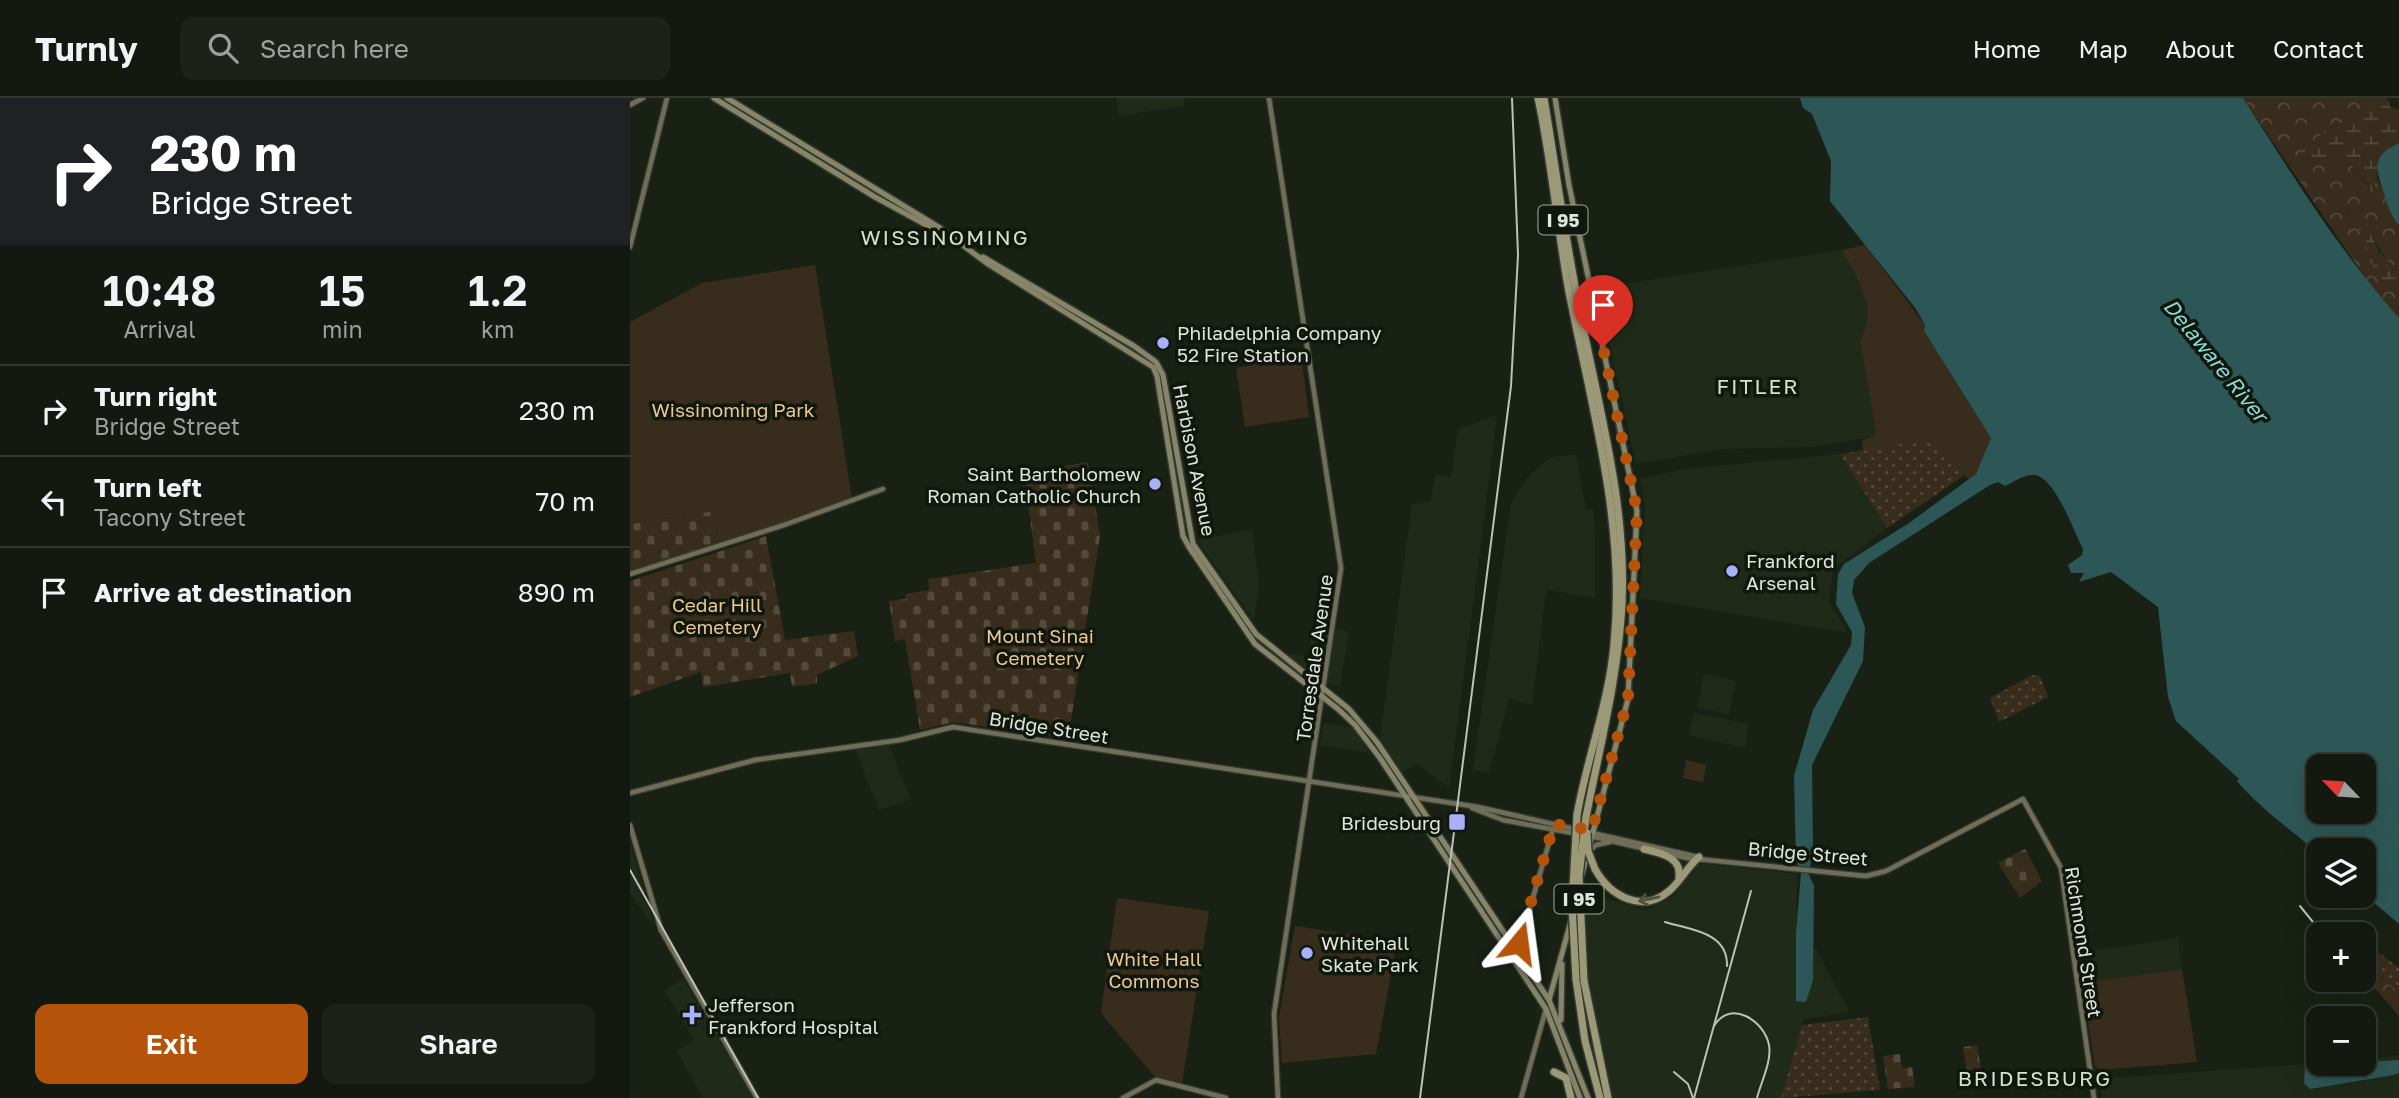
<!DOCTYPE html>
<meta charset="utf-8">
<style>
:root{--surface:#131910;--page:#1c2219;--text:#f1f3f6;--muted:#9da09f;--line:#323830;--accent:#b45309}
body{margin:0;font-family:"Golos Text",sans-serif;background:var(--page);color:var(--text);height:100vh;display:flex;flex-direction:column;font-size:26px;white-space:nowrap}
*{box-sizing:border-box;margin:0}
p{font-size:23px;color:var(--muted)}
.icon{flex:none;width:38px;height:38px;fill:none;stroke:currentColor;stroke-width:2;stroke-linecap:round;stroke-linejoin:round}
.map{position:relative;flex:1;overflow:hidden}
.drawer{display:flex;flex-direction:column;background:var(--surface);width:630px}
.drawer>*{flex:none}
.banner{background:#202124;color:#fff;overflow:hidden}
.needle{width:46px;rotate:295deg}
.fabs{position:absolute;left:1676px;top:656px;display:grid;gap:14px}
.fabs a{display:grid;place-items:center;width:70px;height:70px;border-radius:14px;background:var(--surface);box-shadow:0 7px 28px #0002,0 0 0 2px var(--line);font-size:35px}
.pin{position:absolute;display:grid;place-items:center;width:60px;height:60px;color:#fff;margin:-72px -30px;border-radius:50% 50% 50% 0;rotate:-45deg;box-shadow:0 0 7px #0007}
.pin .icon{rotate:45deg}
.me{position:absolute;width:77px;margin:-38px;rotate:16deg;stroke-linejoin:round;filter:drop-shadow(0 0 5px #0008)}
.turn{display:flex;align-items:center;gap:24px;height:147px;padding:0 35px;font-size:32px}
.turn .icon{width:91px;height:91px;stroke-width:2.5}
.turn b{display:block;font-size:49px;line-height:60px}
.eta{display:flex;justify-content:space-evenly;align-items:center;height:119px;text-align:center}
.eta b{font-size:42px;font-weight:600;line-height:49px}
.cta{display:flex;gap:14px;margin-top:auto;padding:14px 35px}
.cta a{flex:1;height:80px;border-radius:14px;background:var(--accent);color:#fff;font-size:28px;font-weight:600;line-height:80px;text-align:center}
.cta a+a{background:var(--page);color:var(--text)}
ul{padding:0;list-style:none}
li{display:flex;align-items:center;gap:21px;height:91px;padding:0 35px;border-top:2px solid var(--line)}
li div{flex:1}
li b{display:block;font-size:26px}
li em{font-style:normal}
header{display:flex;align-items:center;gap:42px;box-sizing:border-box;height:98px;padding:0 35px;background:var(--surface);border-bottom:2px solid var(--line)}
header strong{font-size:33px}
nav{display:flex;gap:38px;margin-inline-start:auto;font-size:24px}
.search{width:490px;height:63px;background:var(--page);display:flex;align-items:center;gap:18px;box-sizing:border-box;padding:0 24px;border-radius:14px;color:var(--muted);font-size:26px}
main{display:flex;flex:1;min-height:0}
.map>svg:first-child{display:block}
</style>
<header>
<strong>Turnly</strong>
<div class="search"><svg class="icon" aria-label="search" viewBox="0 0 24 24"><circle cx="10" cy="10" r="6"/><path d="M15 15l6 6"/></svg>Search here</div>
<nav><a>Home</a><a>Map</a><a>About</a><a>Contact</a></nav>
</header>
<main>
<section class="drawer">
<div class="banner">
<div class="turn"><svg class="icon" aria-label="right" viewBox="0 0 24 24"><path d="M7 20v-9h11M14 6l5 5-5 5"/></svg><div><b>230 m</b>Bridge Street</div></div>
</div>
<div class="eta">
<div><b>10:48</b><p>Arrival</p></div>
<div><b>15</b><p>min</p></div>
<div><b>1.2</b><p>km</p></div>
</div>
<ul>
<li><svg class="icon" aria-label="right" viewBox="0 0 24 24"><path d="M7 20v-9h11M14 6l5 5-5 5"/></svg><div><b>Turn right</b><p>Bridge Street</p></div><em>230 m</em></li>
<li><svg class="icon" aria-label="left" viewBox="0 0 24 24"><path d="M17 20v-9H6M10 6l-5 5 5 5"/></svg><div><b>Turn left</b><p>Tacony Street</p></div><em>70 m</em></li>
<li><svg class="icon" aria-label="arrive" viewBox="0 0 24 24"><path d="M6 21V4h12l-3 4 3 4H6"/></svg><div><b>Arrive at destination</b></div><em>890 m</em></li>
</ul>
<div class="cta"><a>Exit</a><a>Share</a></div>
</section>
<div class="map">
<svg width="1769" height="1000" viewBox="0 0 1769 1000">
<defs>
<pattern id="grass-dots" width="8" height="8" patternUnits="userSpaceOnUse" patternTransform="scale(1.75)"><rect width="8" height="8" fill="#382d1d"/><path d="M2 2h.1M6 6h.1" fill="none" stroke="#544b3d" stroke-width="1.8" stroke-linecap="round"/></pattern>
<pattern id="forest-crowns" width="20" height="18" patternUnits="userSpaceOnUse" patternTransform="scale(1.75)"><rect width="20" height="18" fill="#382d1d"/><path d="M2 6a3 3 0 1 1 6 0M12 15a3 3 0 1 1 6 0" fill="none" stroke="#544b3d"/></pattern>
<pattern id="wetland-marsh" width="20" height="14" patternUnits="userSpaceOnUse" patternTransform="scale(1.75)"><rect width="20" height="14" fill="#382d1d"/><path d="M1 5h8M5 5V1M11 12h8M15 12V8" fill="none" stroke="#544b3d"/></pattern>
<pattern id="cemetery-stones" width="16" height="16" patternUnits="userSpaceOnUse" patternTransform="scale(1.75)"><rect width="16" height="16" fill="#382d1d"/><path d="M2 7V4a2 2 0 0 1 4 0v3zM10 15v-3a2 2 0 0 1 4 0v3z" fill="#544b3d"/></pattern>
</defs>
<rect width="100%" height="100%" fill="#192115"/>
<g fill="#1f2a18">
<path d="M486,0H554L555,8L489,18Z"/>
<path d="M1212,152L1235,198L1239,229L1230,243L1246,334L1242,339L1181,349L1093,351L1006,366L967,190Z"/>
<path d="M867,317L849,461L819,690L787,666L772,674L750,640L782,406L800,404L806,376L821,379L828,331Z"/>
<path d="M946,356L956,411L963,412L965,432V500L916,492L902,607L879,601L859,675L843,671L881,405L898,379L914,364L923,359Z"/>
<path d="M1210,356L1257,430L1203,471L1199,504L1218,535L1010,500L1015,408L1010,381L1054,371Z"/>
<path d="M622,431L629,487L624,523L567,442Z"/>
<path d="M683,526L719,533L710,588L687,586L683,616L671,615L678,574L660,560V556L678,559Z"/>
<path d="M1074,576L1106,583L1099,616L1067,610Z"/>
<path d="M1064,615L1119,626L1115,650L1059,637Z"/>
<path d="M693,625L724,630L739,655L690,647Z"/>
<path d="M259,647L281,702L249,712L225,652Z"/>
<path d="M0,743L25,830L0,795Z"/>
<path d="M1068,765L1167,776L1166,849L1186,851L1219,914L1174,921L1151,1000H983L976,986L956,887L951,810L954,794L1015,812L1044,798Z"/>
<path d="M1548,840L1552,871L1453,886L1449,855Z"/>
<path d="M53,881L124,1000H73L47,953L64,942L34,892Z"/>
<path d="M1769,957V1000H1472L1469,981L1689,965L1734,966V961Z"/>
</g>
<g fill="url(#grass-dots)">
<path d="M1304,340L1335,377L1257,430L1210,356Z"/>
<path d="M1402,577L1410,578L1418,599L1369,624L1360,600Z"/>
<path d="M1734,843L1769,870V895L1734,863Z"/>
<path d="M1238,919L1250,992L1151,1000L1172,927Z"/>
</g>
<g fill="url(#forest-crowns)">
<path d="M1613,0H1742L1728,18L1695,32L1669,61L1719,63L1741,95L1747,81L1749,84L1769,126V168L1761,167C1745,148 1738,123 1715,110L1737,143L1738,160L1753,184L1769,199V220L1745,194Z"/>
<path d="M1734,863L1769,895V918L1734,878Z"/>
</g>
<g fill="url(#wetland-marsh)">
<path d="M1742,0H1757L1760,9L1769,12V45L1748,62L1747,81L1742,95L1719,63L1669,61L1695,32L1728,18Z"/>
<path d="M1715,109L1736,126L1749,153L1761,167L1769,168V199L1753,184L1737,159L1736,143Z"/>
</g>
<g fill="url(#cemetery-stones)">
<path d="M458,364L470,438L438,641L324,624L290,632L275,541L265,543L259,503L276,501V496L299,492L298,481L406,465L394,375Z"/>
<path d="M83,413L89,444L0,474V426Z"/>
<path d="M136,438L155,542L224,533L228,558L187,577V585L162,589L160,575L73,589L71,574L0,599V483Z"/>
<path d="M1395,751L1412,783L1390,800L1368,765Z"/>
<path d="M1347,947L1351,972L1337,973L1333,949Z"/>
<path d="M1270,956L1272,970L1282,969L1285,989L1258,991L1253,958Z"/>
</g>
<g fill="#382d1d">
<path d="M1235,147L1295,227L1294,233L1361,340L1347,376L1339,382L1304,340L1233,353L1232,342L1242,339L1246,334L1230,243C1249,211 1227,182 1212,152Z"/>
<path d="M185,167L222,401L126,436L89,444L83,413L0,426V224L72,185Z"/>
<path d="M671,255L679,319L615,329L606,270Z"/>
<path d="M1056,662L1076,667L1073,684L1053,680Z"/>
<path d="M487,800L579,813L552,986L525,979L471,915Z"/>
<path d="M665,828L767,844L746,956L652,965L649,919Z"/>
<path d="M1552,871L1567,964L1470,972L1465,968L1453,891L1460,884Z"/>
</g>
<g fill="#2d5756" fill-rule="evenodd">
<path d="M1170,0H1613C1661,75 1709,153 1769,220V826L1734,796V752H1689V756C1661,732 1630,710 1607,683L1609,681L1546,623L1538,599L1528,509L1481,474L1449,484L1454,475H1441L1438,467L1452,457L1453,451C1444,434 1423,373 1401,377C1392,378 1383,384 1375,388L1368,384L1360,387L1239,465L1224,482L1222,495L1235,529L1233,563L1182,667L1183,750L1179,777L1184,788L1183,882L1176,904L1166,903V834L1171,776L1166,762L1164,678L1183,612L1221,547L1222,534L1206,506L1208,476L1214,466L1279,425L1346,376L1361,340L1294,233L1295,227L1286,211L1200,103L1201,63L1182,16L1173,10ZM1689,668H1734V714H1689Z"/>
<path d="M1769,45V126H1768C1761,118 1757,106 1754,95C1746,70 1740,59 1769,45Z"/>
<path d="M1769,962V975L1763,977L1680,991L1674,985L1675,968Z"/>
</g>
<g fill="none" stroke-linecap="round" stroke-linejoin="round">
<defs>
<g id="secondary">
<path d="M639,0L711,470L644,916L648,1000"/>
<path d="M0,7L13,0"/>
<path d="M0,149L37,0"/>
<path d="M0,476L154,427L253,391"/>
<path d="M0,695L125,662L270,642L323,629L848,709L1068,759"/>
<path d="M842,710L873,722L948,736"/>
<path d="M0,727L31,832L127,1000"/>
<path d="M960,738L1016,751"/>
<path d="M957,755L966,747L980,744"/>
<path d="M1035,755L1057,760L1236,778L1256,773L1393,701L1431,770L1464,1000"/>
<path d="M885,861L923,731"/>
<path d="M493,1000L526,982L596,1000"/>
<path d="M891,1000L916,911"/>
</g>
<g id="primary">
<path d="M84,0L245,99L322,141"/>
<path d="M97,0L310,130L358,166L523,269L527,278L553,438L559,449L625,546L708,611L725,627L750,660L916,911L950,1000"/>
<path d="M925,0L939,87L1007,413L998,601L952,776"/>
<path d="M305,134L306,147"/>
<path d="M353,159L504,248L526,264L533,277L563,446L626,536L719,611L747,644L919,902L958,1000"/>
<path d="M919,902L941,823"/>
<path d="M931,922L932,866"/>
</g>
<g id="highway">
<path d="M908,0C922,64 927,130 939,194C962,312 996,425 984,546C979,605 957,659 947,717"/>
<path d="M914,0C925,66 934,132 947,198C966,301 997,401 992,506C988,580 970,648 956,719"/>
<path d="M1014,751C1031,755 1052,759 1049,780"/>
<path d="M965,771C980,798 1012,816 1039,793C1051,783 1057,769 1069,759"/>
<path d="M946,881L955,943L970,1000"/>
<path d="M954,883L978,1000"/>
<path d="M924,974L936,980L941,1000"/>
</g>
</defs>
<use href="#secondary" stroke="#353c31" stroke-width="7"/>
<use href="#primary" stroke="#353c31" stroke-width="8"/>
<use href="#highway" stroke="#353c31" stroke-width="10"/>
<use href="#secondary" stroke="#706e59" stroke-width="4.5"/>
<use href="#primary" stroke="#868569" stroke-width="5"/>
<use href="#highway" stroke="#9b9977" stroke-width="7"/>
<g stroke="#bcc1b9" stroke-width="2">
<path d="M0,772L128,1000"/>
<path d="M1670,808L1691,834"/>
<path d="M1035,824C1061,832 1098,834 1097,868"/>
<path d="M1084,928C1100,901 1134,922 1139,947C1142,963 1131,984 1127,1000"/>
<path d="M1044,974L1058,986L1063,1000"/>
<path d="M790,1000L881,288L888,157L882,0"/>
<path d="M1064,1000L1121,793"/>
</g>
<defs>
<g id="highway-bridge">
<path d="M957,735L958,753L965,771"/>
<path d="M946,881L942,808L947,717"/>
<path d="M954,883L949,778L956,719"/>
</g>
</defs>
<use href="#highway-bridge" stroke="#353c31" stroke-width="10" stroke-linecap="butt"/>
<use href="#highway-bridge" stroke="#9b9977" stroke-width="7"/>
</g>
<defs><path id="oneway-shaft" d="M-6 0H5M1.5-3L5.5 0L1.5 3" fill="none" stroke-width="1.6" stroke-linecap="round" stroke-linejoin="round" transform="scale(1.75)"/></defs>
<use stroke="#4f523c" href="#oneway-shaft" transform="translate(1019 801) rotate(168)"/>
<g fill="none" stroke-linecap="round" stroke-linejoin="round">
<path stroke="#b45309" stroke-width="12" stroke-dasharray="0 21.6" d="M889,845L924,726L962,732L998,601L1007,413L973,249"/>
</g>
<g fill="#a9b0fc" stroke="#10170c" stroke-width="2.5">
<circle cx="533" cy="245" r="7"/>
<circle cx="525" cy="386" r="7"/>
<circle cx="1102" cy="473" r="7"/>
<rect x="818" y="715" width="18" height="18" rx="3.5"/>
<circle cx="677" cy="855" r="7"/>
<path d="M58.5 906.5h7v7h7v7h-7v7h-7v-7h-7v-7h7z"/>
</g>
<g text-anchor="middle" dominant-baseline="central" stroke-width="7" stroke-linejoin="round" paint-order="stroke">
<g fill="#10170c" stroke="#a2a79e" stroke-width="2">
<rect x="908.5" y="107.5" width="49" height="29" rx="5"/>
<rect x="924.5" y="786.5" width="49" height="29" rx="5"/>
</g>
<g font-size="18" font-weight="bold" fill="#e0e5dd">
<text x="933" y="122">I 95</text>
<text x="949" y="801">I 95</text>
</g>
<g font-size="19" fill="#e0e5dd" stroke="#10170c" text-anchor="start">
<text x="547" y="234">Philadelphia Company<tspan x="547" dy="22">52 Fire Station</tspan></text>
<text x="511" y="375" text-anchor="end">Saint Bartholomew<tspan x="511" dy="22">Roman Catholic Church</tspan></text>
<text x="1116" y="462">Frankford<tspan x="1116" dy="22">Arsenal</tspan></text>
<text x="811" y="724" text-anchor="end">Bridesburg</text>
<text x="691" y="844">Whitehall<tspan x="691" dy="22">Skate Park</tspan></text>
<text x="78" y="906">Jefferson<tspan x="78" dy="22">Frankford Hospital</tspan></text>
</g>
<g font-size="19" fill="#ebc794" stroke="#10170c">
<text x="103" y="311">Wissinoming Park</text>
<text x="87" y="506">Cedar Hill<tspan x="87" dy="22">Cemetery</tspan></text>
<text x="410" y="537">Mount Sinai<tspan x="410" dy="22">Cemetery</tspan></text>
<text x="524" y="860">White Hall<tspan x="524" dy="22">Commons</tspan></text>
</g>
<g font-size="19" fill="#e0e5dd" stroke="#10170c">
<text transform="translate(565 362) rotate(79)">Harbison Avenue</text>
<text transform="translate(684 560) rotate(-82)">Torresdale Avenue</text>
<text transform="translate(419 629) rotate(9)">Bridge Street</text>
<text transform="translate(1178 755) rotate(5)">Bridge Street</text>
<text transform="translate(1454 844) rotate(81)">Richmond Street</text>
</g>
<g font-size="21" letter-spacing="2" fill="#d6e0d0" stroke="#10170c">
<text x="315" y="139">WISSINOMING</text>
<text x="1128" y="288">FITLER</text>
<text x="1405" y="980">BRIDESBURG</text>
</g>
<g font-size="21" font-style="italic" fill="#8ad9d6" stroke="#10170c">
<text transform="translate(1586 262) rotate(51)">Delaware River</text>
</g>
</g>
</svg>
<div class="fabs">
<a><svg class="needle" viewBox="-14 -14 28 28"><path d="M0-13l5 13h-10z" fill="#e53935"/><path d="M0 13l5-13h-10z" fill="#9da09f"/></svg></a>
<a><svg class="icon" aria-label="layers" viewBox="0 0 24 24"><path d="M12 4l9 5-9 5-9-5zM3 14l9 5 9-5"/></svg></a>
<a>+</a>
<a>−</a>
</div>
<div class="pin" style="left:973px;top:249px;background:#d93025"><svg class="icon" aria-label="arrive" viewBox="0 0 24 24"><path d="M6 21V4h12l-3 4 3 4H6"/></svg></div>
<svg class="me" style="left:889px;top:845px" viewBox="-20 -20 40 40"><path d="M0-17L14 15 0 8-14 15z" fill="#b45309" stroke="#fff" stroke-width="4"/></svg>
</div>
</main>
